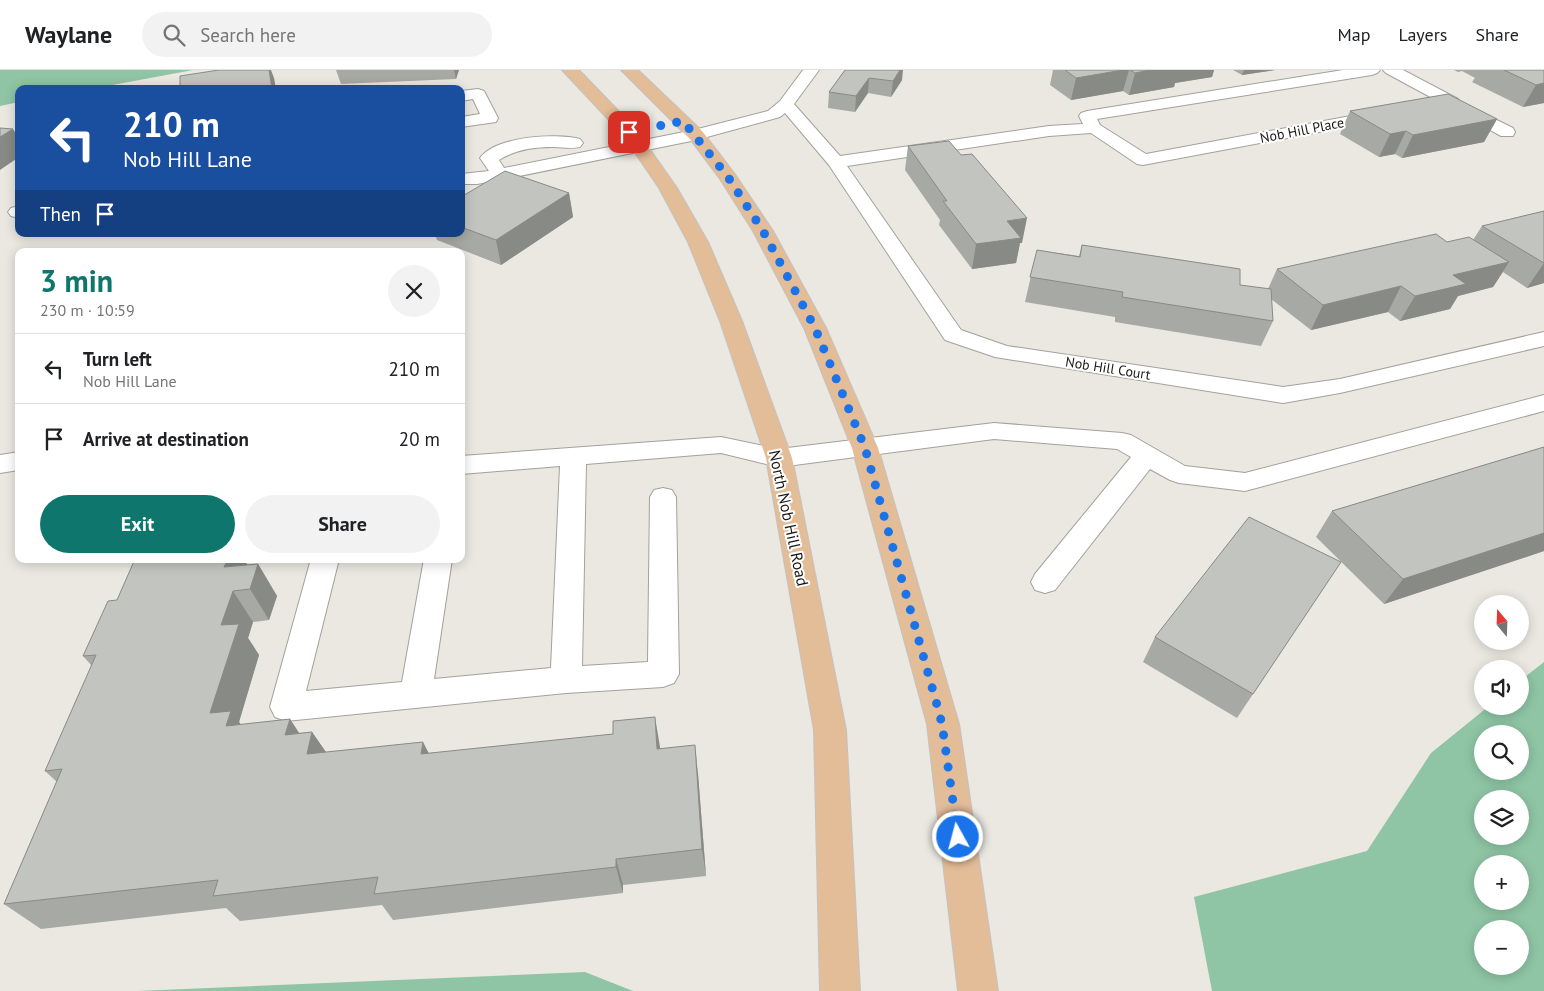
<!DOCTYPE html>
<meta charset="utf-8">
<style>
:root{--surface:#fff;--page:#f2f2f2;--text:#202124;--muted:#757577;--line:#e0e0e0;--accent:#0f766e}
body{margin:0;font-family:"PT Sans",sans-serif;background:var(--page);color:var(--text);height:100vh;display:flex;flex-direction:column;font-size:19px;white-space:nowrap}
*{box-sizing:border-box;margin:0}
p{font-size:16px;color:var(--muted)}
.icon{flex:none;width:28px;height:28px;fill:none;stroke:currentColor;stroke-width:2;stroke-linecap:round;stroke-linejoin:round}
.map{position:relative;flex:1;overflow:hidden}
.panel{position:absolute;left:15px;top:178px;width:450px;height:315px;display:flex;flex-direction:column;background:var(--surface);border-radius:10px;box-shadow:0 2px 12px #0003}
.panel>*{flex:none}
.top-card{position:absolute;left:15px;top:15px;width:450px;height:152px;border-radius:10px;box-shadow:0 2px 12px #0003;background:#1a4fa0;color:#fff;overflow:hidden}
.needle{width:32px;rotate:341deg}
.tools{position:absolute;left:1474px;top:525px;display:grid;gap:10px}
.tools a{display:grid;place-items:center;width:55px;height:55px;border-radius:50%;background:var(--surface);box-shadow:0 2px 12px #0003;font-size:25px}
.pin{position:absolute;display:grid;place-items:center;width:42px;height:42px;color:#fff;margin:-21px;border-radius:10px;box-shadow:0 2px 8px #0006}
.me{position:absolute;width:55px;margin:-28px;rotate:353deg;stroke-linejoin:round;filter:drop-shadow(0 0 4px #0008)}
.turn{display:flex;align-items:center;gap:18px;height:105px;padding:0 25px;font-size:22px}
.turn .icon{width:65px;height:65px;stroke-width:2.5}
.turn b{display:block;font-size:35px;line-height:42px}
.then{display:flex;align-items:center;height:48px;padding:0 25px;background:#0003;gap:10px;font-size:19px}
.round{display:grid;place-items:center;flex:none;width:52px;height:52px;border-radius:26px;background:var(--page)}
.headline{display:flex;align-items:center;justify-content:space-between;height:85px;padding:0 25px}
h1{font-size:30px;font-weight:800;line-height:38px;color:var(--accent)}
.action{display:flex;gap:10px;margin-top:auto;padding:10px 25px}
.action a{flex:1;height:58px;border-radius:30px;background:var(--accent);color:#fff;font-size:20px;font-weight:800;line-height:58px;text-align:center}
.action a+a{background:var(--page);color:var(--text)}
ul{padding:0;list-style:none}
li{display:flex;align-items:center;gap:15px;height:70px;padding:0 25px;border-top:1px solid var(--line)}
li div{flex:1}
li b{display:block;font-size:19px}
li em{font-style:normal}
header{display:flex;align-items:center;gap:30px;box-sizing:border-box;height:70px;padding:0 25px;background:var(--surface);border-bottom:1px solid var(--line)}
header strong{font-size:24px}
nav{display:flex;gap:28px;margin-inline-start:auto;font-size:18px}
.search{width:350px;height:45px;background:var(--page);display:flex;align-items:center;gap:12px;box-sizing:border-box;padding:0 18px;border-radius:28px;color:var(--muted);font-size:19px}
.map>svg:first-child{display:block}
</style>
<header>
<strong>Waylane</strong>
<div class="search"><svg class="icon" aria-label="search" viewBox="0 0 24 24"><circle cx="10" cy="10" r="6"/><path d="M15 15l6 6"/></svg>Search here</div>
<nav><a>Map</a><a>Layers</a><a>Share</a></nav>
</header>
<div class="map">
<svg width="1544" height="921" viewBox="0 0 1544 921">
<rect width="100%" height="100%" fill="#eae8e1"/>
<g fill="#8fc5a5" fill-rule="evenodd">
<path d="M0,0H193L91,19H19V32L0,36Z"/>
<path d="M1544,592V921H1212L1194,827L1367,781L1431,683L1489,636H1520V611ZM1482,664H1520V701H1482ZM1482,729H1520V766H1482ZM1482,794H1520V831H1482ZM1482,859H1520V896H1482Z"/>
<path d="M585,902L633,921H137Z"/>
</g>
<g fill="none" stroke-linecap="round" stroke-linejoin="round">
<defs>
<g id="minor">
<path d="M803,0H819L794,34L840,86L1049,56L1083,54L1079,46L1081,43L1087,41L1343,0H1380L1377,3L1372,5L1097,49L1100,55L1146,84L1383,40L1389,42L1391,45L1389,48L1383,50L1143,95L1137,94L1091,63L1049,66L847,96L961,260L1007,276L1283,317L1340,309L1544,262V276L1340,323L1283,333L995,287L945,270L829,95L785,43L780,47L696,70L500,110L477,114H461V104L489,101L480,88C496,66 556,63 580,69L583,73L580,77C571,79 562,77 552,77C533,77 515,80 499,90L504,98L694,60L768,41L780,31Z"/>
<path d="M1383,0H1403L1458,29L1460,32L1513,58L1515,62L1513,66H1501L1454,40L1452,37L1430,41L1424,39L1422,36L1424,33L1436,30L1386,3Z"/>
<path d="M478,19L484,21L498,48L496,52L461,57V47L480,44L473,29L461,31V21Z"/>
<path d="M19,136V148L11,146L8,142L11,138Z"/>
<path d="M1544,325V341L1245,421L1179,413L1170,410L1150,399L1055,520L1045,523L1035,520L1031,512L1035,504L1131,387L1117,379L994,369L779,397L721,383L586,394L582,596L648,592L650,427L654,420L663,418L672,420L676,427L679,604L674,613L663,617L566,623L286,651L275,647L270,637L311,489H339L306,621L402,612L424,489H452L434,609L551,598L560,396L461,404V386L721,367L779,379L994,353L1122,363L1131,365L1185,396L1245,403Z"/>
<path d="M19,382V400L0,403V385Z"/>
</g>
<g id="major">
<path d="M562,0H579L635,58L677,118L708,172L742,251L792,388L846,660L860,921H820L814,660L766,388L720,251L688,172L659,118L623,65Z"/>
<path d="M621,0H638L702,61L734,103L773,161L826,258L878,378L959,654L998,921H958L927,654L852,378L804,258L753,161L720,109L690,69Z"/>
</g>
</defs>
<use href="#minor" stroke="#a3a19b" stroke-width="2"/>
<use href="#major" stroke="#c3c3c2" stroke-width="2"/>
<use href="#minor" fill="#fff" fill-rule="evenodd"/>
<use href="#major" fill="#e3bc98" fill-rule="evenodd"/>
</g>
<g fill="#a7a9a4">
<path d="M336,0H464H459L456,9L341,14Z"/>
<path d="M845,0L902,10L891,27L868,23L855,42L828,38L829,22Z"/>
<path d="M1053,0H1214L1212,7L1175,13L1174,17L1129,25L1123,21L1071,30L1050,15Z"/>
<path d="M1233,0H1275L1242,5Z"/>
<path d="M1454,0H1544V33L1523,37L1472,12L1475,8L1462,1L1458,2Z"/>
<path d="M1350,41L1497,49L1484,72L1402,88L1395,84L1379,87L1340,64Z"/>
<path d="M908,76L1022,173H1020L1016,193L972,199L939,155L940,150L905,100Z"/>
<path d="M569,123L573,147L501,195L437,170L435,164H461V127Z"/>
<path d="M1544,141V213L1527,218L1503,202L1493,217L1458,226L1450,239L1400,251L1388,242L1311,260L1271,229L1273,251L1261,276L1115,252V247L1025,232L1037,180L1079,186L1082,175L1240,215L1268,219L1277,199L1447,172L1473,170L1482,156Z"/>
<path d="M1544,377V481L1384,534L1316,467L1332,441Z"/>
<path d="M1341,492L1237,648L1143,592L1155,567Z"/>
<path d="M258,494L277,526L269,550L253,552L248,568L259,585L239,652L241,655L290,649L299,663L312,662L326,682L429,683L660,679L698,704L706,806L623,815V823L393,850L382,835L240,851L226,838L41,859L4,834L57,712L45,701L92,596L83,586L117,530L247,495Z"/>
</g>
<g fill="#888a86">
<path d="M269,0H271L274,8L276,19H272Z"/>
<path d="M454,0H459L456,9Z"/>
<path d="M900,0H903L902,10L891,27L893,11Z"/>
<path d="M1123,0H1129L1123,21L1071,30L1076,8Z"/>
<path d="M1150,0H1214L1212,7L1175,13L1174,17L1129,25L1135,3Z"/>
<path d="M1244,0H1275L1242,5Z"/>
<path d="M869,8L868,23L855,42L856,26Z"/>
<path d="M1544,13V33L1523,37L1536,15Z"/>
<path d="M1497,49L1484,72L1402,88L1413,65Z"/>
<path d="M13,59L19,69V87L0,100V67Z"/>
<path d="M1406,61L1395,84L1379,87L1390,64Z"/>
<path d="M569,123L573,147L501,195L496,170Z"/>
<path d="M1027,148L1022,173H1020L1016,193L972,199L976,174L1007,151Z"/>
<path d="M1509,192L1493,217L1458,226L1450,239L1400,251L1415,226L1453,205Z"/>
<path d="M1544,193V213L1527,218Z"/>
<path d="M1401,216L1388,242L1311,260L1323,235Z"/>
<path d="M1544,463V481L1384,534L1403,509Z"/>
<path d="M228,489H244L253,504L224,497Z"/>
<path d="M258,494L277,526L269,550L250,519Z"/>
<path d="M233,521L253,552L248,568L259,585L239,652L253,671L249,686L210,643L221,555Z"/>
<path d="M655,647L660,677L662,708L657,679Z"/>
<path d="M290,649L308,677L312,662L332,691L327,713L285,665Z"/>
<path d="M423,672L438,701L421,684Z"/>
<path d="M695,675L698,704L706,806L702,779Z"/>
<path d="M616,789L623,815V823L616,797Z"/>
</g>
<g fill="#c2c5bf" stroke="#888a86">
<path d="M219,0H269L272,19H180V6Z"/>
<path d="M845,0H900L893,11L869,8L856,26L829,22Z"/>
<path d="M1065,0H1123L1076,8Z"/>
<path d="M1130,0H1150L1135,3Z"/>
<path d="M1504,0H1544V13L1536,15Z"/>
<path d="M1448,24L1497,49L1413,65L1406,61L1390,64L1350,41Z"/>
<path d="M0,58L13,59L0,67Z"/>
<path d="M949,71L961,85L972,84L1027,148L1007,151L1021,168L976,174L943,131H947L908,76Z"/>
<path d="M505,101L569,123L496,170L461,157V127Z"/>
<path d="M1544,141V193L1482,156Z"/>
<path d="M1436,164L1447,172L1469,167L1509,192L1453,205L1466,214L1415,226L1401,216L1323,235L1277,199Z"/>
<path d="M1082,175L1240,199V215L1271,219L1273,251L1122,227L1123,222L1030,207L1037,180L1080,187Z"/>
<path d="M1544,377V463L1403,509L1332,441Z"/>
<path d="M1249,447L1341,492L1253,624L1155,567Z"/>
<path d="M135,489H228L224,497L258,494L250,519L233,521L221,555L239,554L210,643L231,641L226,656L290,649L285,665L312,662L307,684L423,672L421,684L613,664V651L655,647L657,679L695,675L702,779L616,789V797L374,824L378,807L213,826L218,810L4,834L62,699L45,701L96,585L83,586L108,531L117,530Z"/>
</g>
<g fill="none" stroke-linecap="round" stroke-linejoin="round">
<path stroke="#1a73e8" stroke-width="9" stroke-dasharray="0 16.2" d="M629,62L683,51L728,107L763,161L815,258L865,378L937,635L942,654L958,767"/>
</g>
<g text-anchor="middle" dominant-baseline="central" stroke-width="4" stroke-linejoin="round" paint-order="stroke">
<g font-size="14" fill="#191816" stroke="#fff">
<text transform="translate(1302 60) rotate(-11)">Nob Hill Place</text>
<text transform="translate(1108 298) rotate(9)">Nob Hill Court</text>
</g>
<g font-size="16" fill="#191816" stroke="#fff">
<text transform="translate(789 448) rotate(78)">North Nob Hill Road</text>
</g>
</g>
</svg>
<div class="tools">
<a><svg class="needle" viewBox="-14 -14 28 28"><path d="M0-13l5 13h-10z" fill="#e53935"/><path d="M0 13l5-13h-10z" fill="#757577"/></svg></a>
<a><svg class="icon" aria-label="sound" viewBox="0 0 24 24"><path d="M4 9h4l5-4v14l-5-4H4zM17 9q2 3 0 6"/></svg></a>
<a><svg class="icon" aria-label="search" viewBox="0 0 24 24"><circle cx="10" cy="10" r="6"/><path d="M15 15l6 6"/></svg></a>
<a><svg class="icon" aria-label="layers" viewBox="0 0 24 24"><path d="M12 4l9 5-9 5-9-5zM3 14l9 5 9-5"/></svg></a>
<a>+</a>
<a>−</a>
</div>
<div class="pin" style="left:629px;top:62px;background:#d93025"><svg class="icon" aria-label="arrive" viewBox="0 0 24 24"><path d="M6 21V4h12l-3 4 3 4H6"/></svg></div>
<svg class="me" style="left:958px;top:767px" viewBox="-20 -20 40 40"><circle r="17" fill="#1a73e8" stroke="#fff" stroke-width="3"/><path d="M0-11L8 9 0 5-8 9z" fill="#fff"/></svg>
<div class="top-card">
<div class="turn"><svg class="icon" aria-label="left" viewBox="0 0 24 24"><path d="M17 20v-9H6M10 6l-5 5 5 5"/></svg><div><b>210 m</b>Nob Hill Lane</div></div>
<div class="then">Then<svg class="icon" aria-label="arrive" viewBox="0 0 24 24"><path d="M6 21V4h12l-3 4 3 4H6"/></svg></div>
</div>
<section class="panel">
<div class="headline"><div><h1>3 min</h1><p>230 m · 10:59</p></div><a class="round"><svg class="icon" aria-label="close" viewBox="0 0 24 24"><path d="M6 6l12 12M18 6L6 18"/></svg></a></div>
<ul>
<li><svg class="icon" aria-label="left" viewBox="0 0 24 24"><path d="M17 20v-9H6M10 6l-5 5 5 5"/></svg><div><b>Turn left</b><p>Nob Hill Lane</p></div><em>210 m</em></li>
<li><svg class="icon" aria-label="arrive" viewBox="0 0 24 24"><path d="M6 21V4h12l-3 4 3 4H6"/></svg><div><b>Arrive at destination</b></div><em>20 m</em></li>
</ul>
<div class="action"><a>Exit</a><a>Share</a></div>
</section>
</div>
